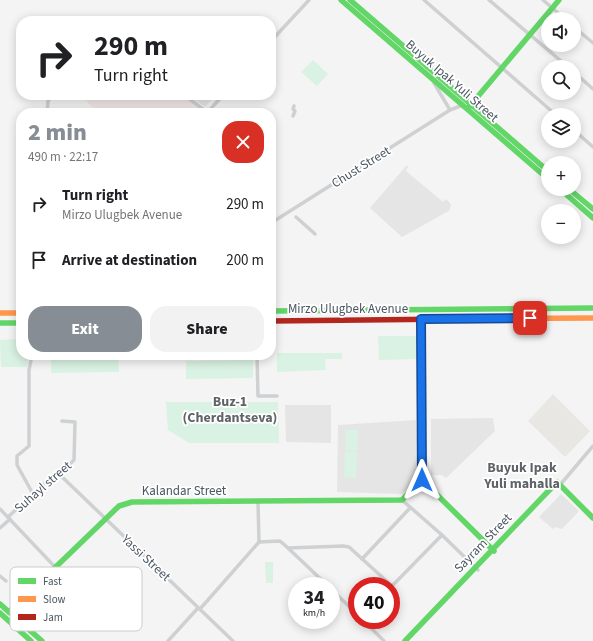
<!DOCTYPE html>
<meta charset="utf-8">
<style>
:root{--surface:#fff;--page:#f2f2f2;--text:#202124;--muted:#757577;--accent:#868d94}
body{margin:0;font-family:"Source Sans 3",sans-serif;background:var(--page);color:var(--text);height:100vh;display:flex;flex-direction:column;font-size:15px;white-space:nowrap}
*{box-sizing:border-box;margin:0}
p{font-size:13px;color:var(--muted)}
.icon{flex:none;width:22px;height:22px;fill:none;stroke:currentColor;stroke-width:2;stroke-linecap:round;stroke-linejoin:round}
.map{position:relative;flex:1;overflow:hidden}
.details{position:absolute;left:16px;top:108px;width:260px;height:252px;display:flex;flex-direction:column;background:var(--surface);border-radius:16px;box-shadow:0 2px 10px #0003}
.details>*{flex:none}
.guide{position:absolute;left:16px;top:16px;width:260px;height:84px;border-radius:16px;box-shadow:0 2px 10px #0003;background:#fff;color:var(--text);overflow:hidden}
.buttons{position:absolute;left:541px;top:12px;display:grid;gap:8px}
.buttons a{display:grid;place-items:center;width:40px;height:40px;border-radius:50%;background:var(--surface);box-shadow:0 2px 10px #0003;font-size:20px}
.speed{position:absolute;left:288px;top:577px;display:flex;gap:8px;font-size:20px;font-weight:700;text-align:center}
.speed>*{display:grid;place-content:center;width:52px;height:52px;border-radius:50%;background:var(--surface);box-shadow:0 2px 10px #0003;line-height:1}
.speed small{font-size:10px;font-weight:400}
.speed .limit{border:6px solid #d22;background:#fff;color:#111}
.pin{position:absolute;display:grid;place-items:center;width:34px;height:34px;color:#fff;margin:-17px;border-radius:8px;box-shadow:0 2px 6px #0006}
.me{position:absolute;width:44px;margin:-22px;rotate:0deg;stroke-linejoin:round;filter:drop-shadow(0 0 3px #0008)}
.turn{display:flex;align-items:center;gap:14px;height:84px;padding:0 12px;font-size:18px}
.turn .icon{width:52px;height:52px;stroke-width:2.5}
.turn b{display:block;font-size:28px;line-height:34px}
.round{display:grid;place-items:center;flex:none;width:42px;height:42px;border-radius:16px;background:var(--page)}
.summary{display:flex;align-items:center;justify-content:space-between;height:68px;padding:0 12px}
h1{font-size:24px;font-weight:800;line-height:30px;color:var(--accent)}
.cta{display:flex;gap:8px;margin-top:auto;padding:8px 12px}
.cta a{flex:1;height:46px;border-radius:16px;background:var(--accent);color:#fff;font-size:16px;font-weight:800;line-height:46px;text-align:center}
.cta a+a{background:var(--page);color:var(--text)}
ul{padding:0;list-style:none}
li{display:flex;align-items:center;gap:12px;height:56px;padding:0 12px}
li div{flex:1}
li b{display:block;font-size:15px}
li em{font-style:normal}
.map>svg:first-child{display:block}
</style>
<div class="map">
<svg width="593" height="641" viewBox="0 0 593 641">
<rect width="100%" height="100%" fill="#f4f4f4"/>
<path fill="#e8e7e3" d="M553,394L590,431L565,457L528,421Z"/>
<g fill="#e6e5e6">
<path d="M188,95H216L205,107Z"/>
<path d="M407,165L408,167L406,171L443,202L446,199L449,202L451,205L449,211L445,213L402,237L370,208Z"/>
<path d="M285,405H331V443L286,442Z"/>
<path d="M493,418L495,431L446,478L442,475H431V419Z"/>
<path d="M416,420L419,476L402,494L337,492L338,425Z"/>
<path d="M561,494L579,511L562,529L555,527L553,529L539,517Z"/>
</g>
<path fill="#f1e7e6" d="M82,95H181L201,111L200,113H97Z"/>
<g fill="#d9f2e3">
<path d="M313,60L328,74L317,86L301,72Z"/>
<path d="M378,336H417V359L379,360Z"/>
<path d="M21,339V355H29L27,367H1L0,340Z"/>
<path d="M277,353H342V359H325L326,370L277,372Z"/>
<path d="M51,355H118L119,372L51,373Z"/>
<path d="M253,360V378L186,379V361Z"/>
<path d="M166,402H278L279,443H189L168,430Z"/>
<path d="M346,430H358L357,451L345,450Z"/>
<path d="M345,451L357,452L356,478L344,477Z"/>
<path d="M265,562H273V583H266Z"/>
</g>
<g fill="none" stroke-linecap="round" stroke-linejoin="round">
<g stroke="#ced0d2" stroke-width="3.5">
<path d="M424,0L556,115"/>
<path d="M489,0L568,67"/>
<path d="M543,0L565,19"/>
<path d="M574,27L593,43"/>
<path d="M271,41L309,0"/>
<path d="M574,72L593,89"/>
<path d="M434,83L450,110"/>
<path d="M184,95L208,113"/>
<path d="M47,113L48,101L53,95"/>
<path d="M207,113L223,95"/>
<path d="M293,116L295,111L293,109L294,106"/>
<path d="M574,130L593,147"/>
<path d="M296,217L315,234"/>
<path d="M271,223L450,110L463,105"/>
<path d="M32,355L29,370V446L17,456V465L33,494"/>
<path d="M257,355L258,396H277"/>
<path d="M59,474L233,641"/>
<path d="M560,485L593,446"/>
<path d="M402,500L442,535L478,570"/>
<path d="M258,502L259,542"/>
<path d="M0,509L56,568"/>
<path d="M8,517L54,475L61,473L74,460L75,422L62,421"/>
<path d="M0,528L10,519"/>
<path d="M259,542L280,541L288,548L328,586"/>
<path d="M288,548L343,546L349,547L392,586"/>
<path d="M362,559L410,508"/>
<path d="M0,576L6,581"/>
<path d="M391,587L442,535"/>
<path d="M331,589L357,614"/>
<path d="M200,609L259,542"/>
<path d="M363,620L384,641"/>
<path d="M168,641L198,608"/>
</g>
<g stroke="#63d668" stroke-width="5.5">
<path d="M341,0L548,179"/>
<path d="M350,0L548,171"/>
<path d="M469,107L559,0"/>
<path d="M560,189L593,218"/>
<path d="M569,189L593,209"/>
<path d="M271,311L593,308"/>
<path d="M421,319L422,480"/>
<path d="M0,323H21"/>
<path d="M422,480L494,551"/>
<path d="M0,604L42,641"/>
<path d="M9,612L119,506L132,502L402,500L422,480"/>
<path d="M0,613L31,641"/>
<path d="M405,641L557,482L593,518"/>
</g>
<g stroke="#ff974d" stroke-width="5.5">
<path d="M0,313H21"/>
<path d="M454,319L593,318"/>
</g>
<path stroke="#b3261e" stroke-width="5.5" d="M271,321L454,319"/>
</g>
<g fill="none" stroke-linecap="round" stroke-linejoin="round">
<defs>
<path id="route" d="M422,480L421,319L530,318"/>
</defs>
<use href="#route" stroke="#114b97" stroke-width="10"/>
<use href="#route" stroke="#1a73e8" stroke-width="7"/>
</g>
<g text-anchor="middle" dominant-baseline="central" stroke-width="3.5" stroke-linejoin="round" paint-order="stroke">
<g font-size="13" fill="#4a5661" stroke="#fff">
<text transform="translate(452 81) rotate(41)">Buyuk Ipak Yuli Street</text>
<text transform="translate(361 167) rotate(-32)">Chust Street</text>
<text x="348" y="309">Mirzo Ulugbek Avenue</text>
<text transform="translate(43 487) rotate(-41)">Suhayl street</text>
<text x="184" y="491">Kalandar Street</text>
<text transform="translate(483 543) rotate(-46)">Sayram Street</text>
<text transform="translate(146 558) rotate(43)">Yassi Street</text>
</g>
<g font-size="14" font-weight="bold" fill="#5f6368" stroke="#fff">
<text x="230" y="402">Buz-1<tspan x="230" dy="16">(Cherdantseva)</tspan></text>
<text x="522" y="468">Buyuk Ipak<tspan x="522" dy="16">Yuli mahalla</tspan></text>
</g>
</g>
<rect x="10" y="567" width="132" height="64" rx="6" fill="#fff" stroke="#c9ccd0" stroke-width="1"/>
<rect x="18" y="578" width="18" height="6" fill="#63d668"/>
<rect x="18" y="596" width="18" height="6" fill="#ff974d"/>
<rect x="18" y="614" width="18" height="6" fill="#b3261e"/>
<g font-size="11" fill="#4a5661">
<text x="43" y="585">Fast</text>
<text x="43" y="603">Slow</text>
<text x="43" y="621">Jam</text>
</g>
</svg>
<div class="buttons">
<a><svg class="icon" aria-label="sound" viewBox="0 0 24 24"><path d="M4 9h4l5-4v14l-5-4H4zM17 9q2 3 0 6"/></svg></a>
<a><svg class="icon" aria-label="search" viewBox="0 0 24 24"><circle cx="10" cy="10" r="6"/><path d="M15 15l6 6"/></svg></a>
<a><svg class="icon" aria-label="layers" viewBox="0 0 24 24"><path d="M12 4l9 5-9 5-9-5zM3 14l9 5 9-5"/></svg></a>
<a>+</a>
<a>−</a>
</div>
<div class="speed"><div>34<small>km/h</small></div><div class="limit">40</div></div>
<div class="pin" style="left:530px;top:318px;background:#d93025"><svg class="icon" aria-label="arrive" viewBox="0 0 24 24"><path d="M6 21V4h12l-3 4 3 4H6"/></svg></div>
<svg class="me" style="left:422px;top:480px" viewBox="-20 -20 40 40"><path d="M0-17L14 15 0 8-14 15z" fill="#1a73e8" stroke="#fff" stroke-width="4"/></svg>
<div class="guide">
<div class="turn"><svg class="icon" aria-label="right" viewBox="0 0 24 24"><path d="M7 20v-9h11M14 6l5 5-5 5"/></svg><div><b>290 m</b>Turn right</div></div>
</div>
<section class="details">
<div class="summary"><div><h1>2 min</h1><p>490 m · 22:17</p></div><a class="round" style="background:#d93025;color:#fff"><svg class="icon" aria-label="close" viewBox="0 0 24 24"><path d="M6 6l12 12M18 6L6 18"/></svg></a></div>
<ul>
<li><svg class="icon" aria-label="right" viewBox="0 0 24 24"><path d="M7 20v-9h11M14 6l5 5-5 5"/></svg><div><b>Turn right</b><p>Mirzo Ulugbek Avenue</p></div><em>290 m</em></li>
<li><svg class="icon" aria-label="arrive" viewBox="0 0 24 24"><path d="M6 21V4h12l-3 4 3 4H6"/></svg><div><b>Arrive at destination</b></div><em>200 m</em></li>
</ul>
<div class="cta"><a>Exit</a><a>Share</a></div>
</section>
</div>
